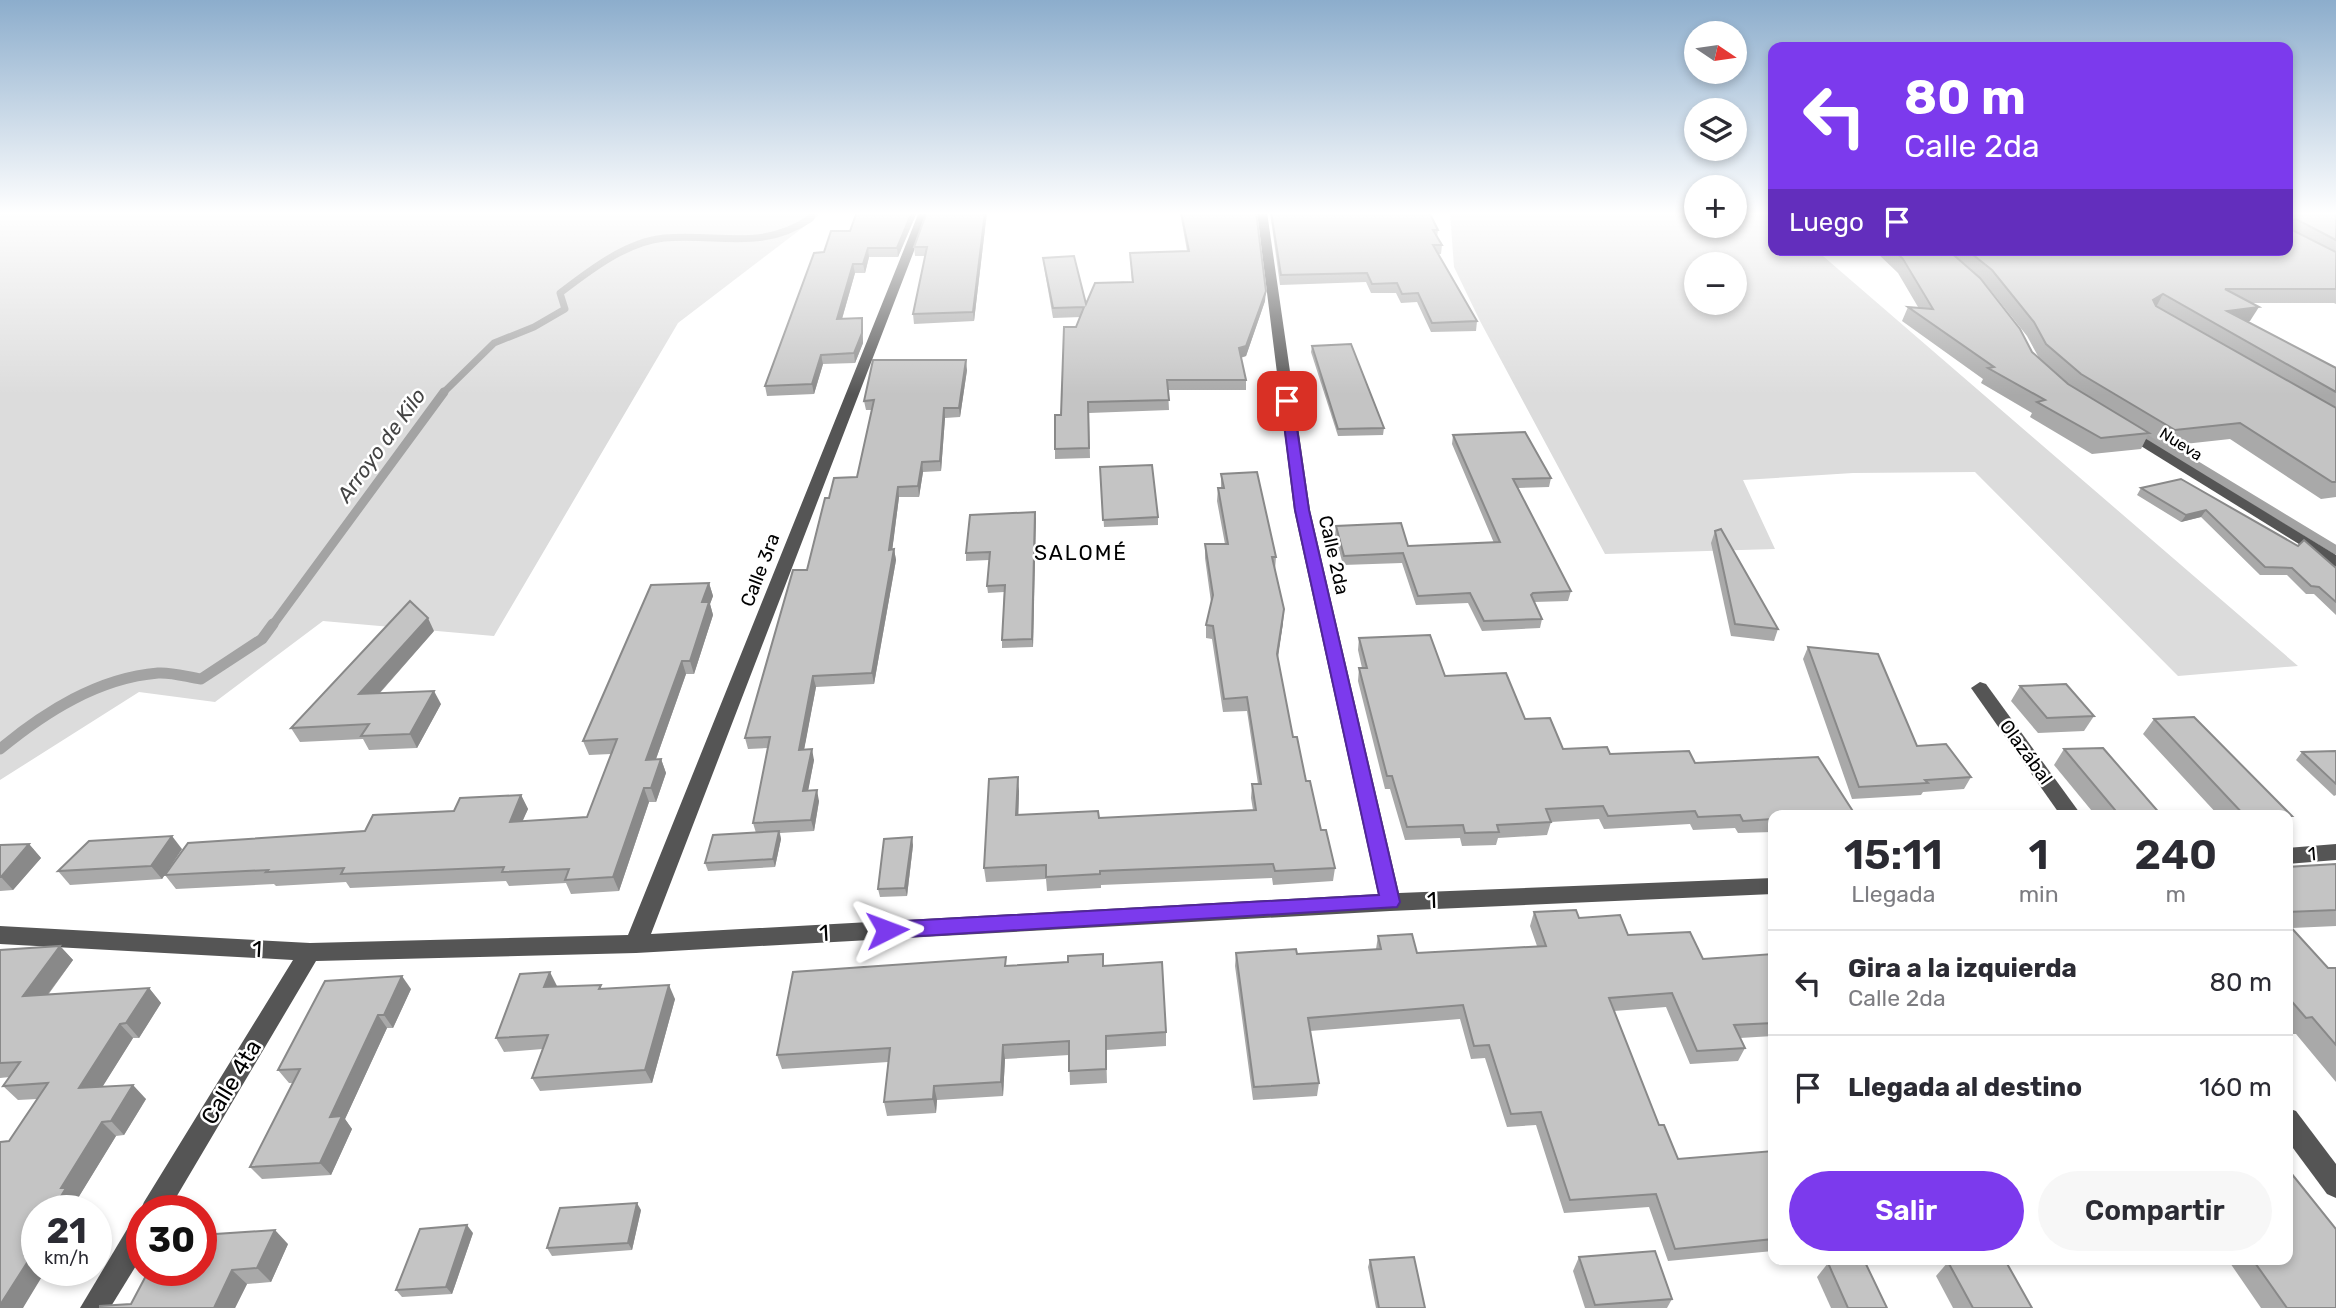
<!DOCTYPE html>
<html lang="es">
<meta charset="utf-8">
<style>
:root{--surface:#fff;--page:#f7f7f7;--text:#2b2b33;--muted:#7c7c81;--line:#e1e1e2;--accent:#7c3aed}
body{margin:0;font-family:Rubik,sans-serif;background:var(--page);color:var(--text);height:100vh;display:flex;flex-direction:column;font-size:26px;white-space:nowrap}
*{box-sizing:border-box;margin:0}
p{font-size:23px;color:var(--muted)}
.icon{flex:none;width:38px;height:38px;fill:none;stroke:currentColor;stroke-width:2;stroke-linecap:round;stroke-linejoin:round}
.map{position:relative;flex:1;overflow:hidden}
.details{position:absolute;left:1768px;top:810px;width:525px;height:455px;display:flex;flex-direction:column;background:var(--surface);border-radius:14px;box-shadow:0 4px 10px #0003}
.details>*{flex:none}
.hud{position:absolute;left:1768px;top:42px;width:525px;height:214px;border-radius:14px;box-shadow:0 4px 10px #0003;background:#7c3aed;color:#fff;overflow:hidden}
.needle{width:46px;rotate:103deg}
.tools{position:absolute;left:1684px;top:21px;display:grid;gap:14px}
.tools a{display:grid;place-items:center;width:63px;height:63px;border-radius:50%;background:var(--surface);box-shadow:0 4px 10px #0003;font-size:35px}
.speed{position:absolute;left:21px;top:1195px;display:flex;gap:14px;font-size:35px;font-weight:700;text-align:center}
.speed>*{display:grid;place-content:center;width:91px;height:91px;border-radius:50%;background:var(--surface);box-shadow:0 4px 10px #0003;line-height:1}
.speed small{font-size:18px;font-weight:400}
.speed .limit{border:10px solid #d22;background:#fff;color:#111}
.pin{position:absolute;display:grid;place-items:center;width:60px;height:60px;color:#fff;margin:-30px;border-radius:14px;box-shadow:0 4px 10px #0006}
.me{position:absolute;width:77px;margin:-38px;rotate:87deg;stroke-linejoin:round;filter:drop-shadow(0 0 5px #0008)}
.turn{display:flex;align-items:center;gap:24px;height:147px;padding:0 21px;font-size:32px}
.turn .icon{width:91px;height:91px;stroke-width:2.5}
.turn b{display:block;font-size:49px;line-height:60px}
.then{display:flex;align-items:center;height:66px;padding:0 21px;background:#0003;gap:14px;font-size:26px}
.eta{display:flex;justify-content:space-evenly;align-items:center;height:119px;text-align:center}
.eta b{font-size:42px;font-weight:600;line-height:49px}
.primary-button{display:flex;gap:14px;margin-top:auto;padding:14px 21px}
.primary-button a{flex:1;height:80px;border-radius:42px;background:var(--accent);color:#fff;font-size:28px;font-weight:600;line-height:80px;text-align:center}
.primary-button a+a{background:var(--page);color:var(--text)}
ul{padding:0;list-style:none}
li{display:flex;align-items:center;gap:21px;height:105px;padding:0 21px;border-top:2px solid var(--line)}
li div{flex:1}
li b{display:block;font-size:26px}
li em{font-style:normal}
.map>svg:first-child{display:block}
</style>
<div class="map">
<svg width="2336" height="1308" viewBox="0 0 2336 1308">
<rect width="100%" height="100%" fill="#fff"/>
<g fill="#dcdcdc" fill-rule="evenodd">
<path d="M0,212H818V216L678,323L494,636L323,621L215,702L139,692L0,780Z"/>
<path d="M1450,212H1696V226H1734V212H1769L1773,216V250H1816L2298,666L2178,676L1975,472L1853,473L1743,480L1775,549L1605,554L1480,321L1454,267ZM1696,264H1734V303H1696Z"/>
</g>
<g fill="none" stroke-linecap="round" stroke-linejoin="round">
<path stroke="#a3a3a3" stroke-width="7" d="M443,393L494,343L534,327L565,309L560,293C590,270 626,242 664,238C719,233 761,252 811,218L812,212"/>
<g stroke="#a3a3a3" stroke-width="9">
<path d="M2138,430L2336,550"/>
<path d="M272,626L444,392"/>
</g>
<path stroke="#a3a3a3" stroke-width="11" d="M0,749C45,712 98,678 158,673C172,672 187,677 201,679L262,639L273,624"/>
<g fill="#555" fill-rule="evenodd">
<path d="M919,212H929L651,934L1378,894L1294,510L1257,212H1267L1310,510L1399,893L1773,878V894L1390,911L636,953L316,961L168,1211H142V1216L140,1211L144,1202L293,960L0,944V926L310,943L628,935Z"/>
<path d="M1929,250H1983L1986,253L1981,256L1934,254Z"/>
<path d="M2125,426L2336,555V567L2120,433L2118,430Z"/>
<path d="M1980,682L1986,684L2082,816H2061L1971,688Z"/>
<path d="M2336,844V860L2287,864V848Z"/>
<path d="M2287,1108L2296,1111L2336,1164V1198L2327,1194L2287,1140Z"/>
<path d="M142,1217V1256L110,1308H80L132,1221Z"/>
</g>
</g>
<g fill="#a9a9a9" fill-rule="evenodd">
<path d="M917,212L898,257H869L865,273H855L842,319L862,318L863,343L855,363L823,364L814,394L767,396L765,386L824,252L850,231Z"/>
<path d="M987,212L974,321L914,324L913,314L925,256H915L914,247Z"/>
<path d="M1180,212H1256L1265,301L1246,356L1241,358L1246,380V390H1168L1169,410L1089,413L1090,458L1055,459V449L1076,327L1081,317L1053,318L1044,267L1043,258L1086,304L1132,282L1130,253L1187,251Z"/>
<path d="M1270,212H1431L1430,214L1438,230L1437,237L1442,245L1441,254H1438L1477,321L1476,331L1431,332L1417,302L1401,303L1396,293H1371L1366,282L1280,285Z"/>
<path d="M2287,212H2336V304L2334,303H2252L2250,321L2248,322L2336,368V497L2321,499L2230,439L2166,446L2148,435L2141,449L2092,454L2030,417L2032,413L1981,383L1983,379L1902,321L1908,307H1918L1898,273L1874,250H1948L1955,257L1958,250H2287ZM1984,282L2027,336L2039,358L2032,352Z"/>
<path d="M1312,346L1384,428L1383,435L1338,436L1311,352Z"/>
<path d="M967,370L960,417L945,418L941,471L923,472L919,497H899L892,550L894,549L896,560L874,684L816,687L804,749L814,760L808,790L819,801L814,831L780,833L781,839L775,867L708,871L705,863L756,833L753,823L768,748L748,749L745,738L807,570L829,498L857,477L872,410H866L864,401Z"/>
<path d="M1453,435L1551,478L1549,487L1517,488L1571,591L1568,601L1534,602L1542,619L1540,628L1482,631L1468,603L1416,605L1402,563L1343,565L1335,535L1336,526L1408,546L1494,543L1452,444Z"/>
<path d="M1100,467L1158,517V525L1104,527Z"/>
<path d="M1221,474L1276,557L1275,570L1283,623L1278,658L1293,737L1321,830L1335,868L1333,881L1273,885L1272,878L1101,885V888L1047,891L1046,879L986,882L984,868L1019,791L1018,815L1099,818L1253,810L1251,798L1252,784H1258L1247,711L1223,712L1212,639L1206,638V625L1211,602L1205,558V544H1225L1217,501L1218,488H1221Z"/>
<path d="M2181,479L2336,568V615L2314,594H2306L2287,575H2260L2201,517L2181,522L2137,495L2141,488Z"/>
<path d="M1035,512L1033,647L1002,648V640L1004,592L988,593L987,586L989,560L966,561V553Z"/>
<path d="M1715,531L1778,629L1774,641L1731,636L1711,543Z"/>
<path d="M709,583L713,596L710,604L713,615L694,674H686L656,759H661L666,773L656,802H649L619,891L571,894L566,883L509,886L506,881L350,888L346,882L276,886L274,884L176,889L165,875L521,795L528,809L522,821L587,817L611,754L589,755L583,741Z"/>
<path d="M434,631L380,693L441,704L417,748L369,750L363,739L300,742L291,728Z"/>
<path d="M1359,638L1445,676L1525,719L1563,749L1695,763L1773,816V832L1738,833L1735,828L1693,830L1690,824L1604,829L1599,819L1551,822L1547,835L1498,838L1496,845L1462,846L1460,838L1405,840L1390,789H1385L1358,681L1359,668H1362L1358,650Z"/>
<path d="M1808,647L1917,746L1971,777L1964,789L1923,792L1921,795L1852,799L1803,659Z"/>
<path d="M2020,686L2094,716L2084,731L2038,733L2011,701Z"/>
<path d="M2154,719L2292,816L2287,821V816H2219L2143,734Z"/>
<path d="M2064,749L2162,816H2096L2054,765Z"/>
<path d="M2336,751V795L2334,796L2296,760L2302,752Z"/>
<path d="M29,844L41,858L13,890L0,891V845Z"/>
<path d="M913,845L907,896L880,897L878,889Z"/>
<path d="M182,849L162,879L70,885L58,871Z"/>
<path d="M2336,864V926L2292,928L2328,968H2336V1082L2296,1034H2290L2287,1031V867Z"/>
<path d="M1534,912L1579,918L1628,935L1703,959L1773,954V1036L1740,1038L1745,1048L1738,1061L1690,1064L1666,1007L1614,1011L1659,1125L1678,1159L1773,1151V1251L1668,1261L1649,1207L1564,1213L1536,1125L1507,1127L1485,1058L1471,1059L1460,1019L1310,1031L1319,1083L1317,1096L1253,1100L1235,966L1236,953L1297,954L1376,949L1378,936L1417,953L1537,946L1530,926Z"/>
<path d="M60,946L73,960L48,995L149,988L161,1003L139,1038H133L102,1087L146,1099L124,1135L116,1136L78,1198L81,1201L75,1211H37L23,1308L9,1141L37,1099L18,1100L3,1086L10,1077L0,1078V950Z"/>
<path d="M1007,966H1104L1166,1032V1046L1106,1050L1107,1083L1070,1085L1069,1055L1005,1059L1003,1096L937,1100L936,1113L887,1116L884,1102L888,1062L782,1069L777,1055Z"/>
<path d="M557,986L603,989L675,999L652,1083L540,1091L532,1078L543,1049L504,1052L496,1038Z"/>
<path d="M411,989L393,1028H387L345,1119L352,1129L331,1175L262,1179L250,1167L293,1083H289L278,1070Z"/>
<path d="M641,1210L632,1250L552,1256L547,1248Z"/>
<path d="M473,1233L452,1294L402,1297L396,1290Z"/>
<path d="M288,1244L271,1282L247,1284L235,1308H100L131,1304Z"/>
<path d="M1579,1257L1672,1299L1667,1308H1585L1573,1271Z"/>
<path d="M1370,1260L1425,1308H1376L1368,1267Z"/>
<path d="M2228,1260H2287L2336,1308H2261Z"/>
<path d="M1948,1262L2032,1308H1953L1936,1276Z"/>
<path d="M1828,1263L1887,1308H1831L1817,1277Z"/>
</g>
<g fill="#898989">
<path d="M912,212H917L898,257L897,248Z"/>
<path d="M985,212H987L974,321L973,312Z"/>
<path d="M868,248L869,257L865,273L863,264Z"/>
<path d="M853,264L855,273L839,329L837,319Z"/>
<path d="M1266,291L1265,301L1246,356L1238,358L1239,348Z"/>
<path d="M2163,294L2155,309L2153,300Z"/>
<path d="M2259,307L2250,321L2219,325L2227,311Z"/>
<path d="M862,318L863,343L855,363L854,353Z"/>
<path d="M821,355L823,364L814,394L812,384Z"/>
<path d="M966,360L967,370L960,417L959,408Z"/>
<path d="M944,408L945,418L941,471L940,461Z"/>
<path d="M922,462L923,472L919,497L918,486Z"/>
<path d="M898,487L899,497L891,560L889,550Z"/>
<path d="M2206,510L2201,517L2181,522L2186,515Z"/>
<path d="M1035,512L1036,519L1033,647L1032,639Z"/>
<path d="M894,549L896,560L874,684L872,673Z"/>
<path d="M709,583L713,596L710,604L713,615L694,674L690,661L702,602Z"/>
<path d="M1284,609L1283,623L1276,668L1277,654Z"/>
<path d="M428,618L434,631L366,708L359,694Z"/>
<path d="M682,661L686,674L651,773L646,760Z"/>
<path d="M813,676L816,687L802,761L799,750Z"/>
<path d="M434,691L441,704L417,748L410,734Z"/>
<path d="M812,749L814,760L806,802L803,791Z"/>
<path d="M661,759L666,773L656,802L651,788Z"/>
<path d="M1018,777L1019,791L1018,829L1016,815Z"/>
<path d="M644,788L649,802L619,891L613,877Z"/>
<path d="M817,790L819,801L814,831L811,820Z"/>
<path d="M521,795L528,809L516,836L510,822Z"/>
<path d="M779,831L781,839L775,867L773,859Z"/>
<path d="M172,836L182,849L162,879L151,866Z"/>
<path d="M912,837L913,845L907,896L905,888Z"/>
<path d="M29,844L41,858L13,890L1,877Z"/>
<path d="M60,946L73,960L36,1010L23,996Z"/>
<path d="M550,972L557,986L544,987Z"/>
<path d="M402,976L411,989L393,1028L384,1015Z"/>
<path d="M669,985L675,999L652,1083L645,1070Z"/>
<path d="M149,988L161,1003L139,1038L126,1023Z"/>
<path d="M378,1015L387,1028L345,1119L352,1129L331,1175L320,1163L330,1117Z"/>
<path d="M120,1024L133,1038L93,1102L79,1088Z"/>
<path d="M1003,1045L1005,1059L1003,1096L1001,1082Z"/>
<path d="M133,1085L146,1099L124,1135L111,1121Z"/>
<path d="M934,1086L937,1100L936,1113L933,1099Z"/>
<path d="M102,1122L116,1136L78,1198L81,1201L75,1211H52L61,1188Z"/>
<path d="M637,1203L641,1210L632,1250L628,1243Z"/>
<path d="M467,1225L473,1233L452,1294L446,1287Z"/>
<path d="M275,1230L288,1244L271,1282L257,1268Z"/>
<path d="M37,1236V1270H46L23,1308H0V1305L25,1255Z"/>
<path d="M232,1270L247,1284L235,1308H214Z"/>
</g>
<g fill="#c4c4c4" stroke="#898989" stroke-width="2">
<path d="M857,212H912L897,248H868L863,264H853L837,319L862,318V333L854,353L821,355L812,384L765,386L814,253L824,252L831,231H850Z"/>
<path d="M927,212H985L973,312L913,314L927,247H914Z"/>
<path d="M1181,212H1256L1266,291L1246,346L1239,348L1246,380H1167L1169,400L1088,402L1089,448L1055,449V415H1061L1064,327H1076L1084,307L1053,308L1043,258L1074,256L1086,304L1095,283L1133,282L1130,253L1189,251Z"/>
<path d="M1271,212H1429L1438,230H1433L1442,245H1433L1477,321L1432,323L1418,293L1402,294L1397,283L1372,284L1367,273L1281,275Z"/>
<path d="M2287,212H2336V240L2296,219L2293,220L2292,230L2336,252V289H2225L2259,307L2227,311L2336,368V392L2163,294L2153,300L2156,306L2336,408V482H2332L2240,423L2175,430L2081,374L2046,344L2034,322L1992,270L1967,250H2080L2114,252L2119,250H2287Z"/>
<path d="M1894,250H1948L1980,278L2020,329L2032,352L2068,384L2149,433L2101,438L2037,402L2045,400L1988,368L1994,367L1908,307L1933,309L1903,259Z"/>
<path d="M1351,344L1384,428L1338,429L1312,346Z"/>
<path d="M873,360H966L959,408H944L940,461L922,462L918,486L898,487L889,550L894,549L872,673L813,676L799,750L812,749L803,791L817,790L811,820L753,823L770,737L745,738L793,570H807L825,498H829L834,478L857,477L874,400L864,401Z"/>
<path d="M1525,432L1551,478L1513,479L1571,591L1533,593L1531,595L1542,619L1484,621L1470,593L1418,596L1403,553L1344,556L1336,526L1401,523L1408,546L1500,542L1453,435Z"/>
<path d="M1152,465L1158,517L1103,520L1100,467Z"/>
<path d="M1257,472L1276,557H1272L1284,609L1277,654L1293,737H1297L1306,781H1310L1321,830H1326L1335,868L1275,871L1273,864L1100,871V874L1046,877V865L984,868L989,779L1018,777L1016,815L1098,811L1099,818L1256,810L1252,784H1261L1247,697L1224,699L1213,626L1206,625L1213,595L1205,544H1228L1218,488H1224L1221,474Z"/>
<path d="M2181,479L2298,546L2304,540L2336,568V602L2319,587L2311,586L2292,568L2265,567L2206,510L2186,515L2141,488Z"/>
<path d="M1035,512L1032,639L1002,640L1005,585L987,586L990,552L966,553L970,515Z"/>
<path d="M1721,529L1778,629L1735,624L1715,531Z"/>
<path d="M709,583L702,602H709L690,661H682L646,760L661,759L651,788H644L613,877L565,880L569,869L502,872L504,867L341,874L344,868L266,872L268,870L165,875L188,843L365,831L373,815L454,811L460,798L521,795L510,822L587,817L617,739L583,741L651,585Z"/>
<path d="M410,601L428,618L359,694L434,691L410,734L361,736L369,724L291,728Z"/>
<path d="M1430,635L1445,676L1506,673L1525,719L1550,718L1563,749L1607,747L1610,754L1689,751L1695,763L1818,757L1856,816H1773V819L1743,821L1740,815L1698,817L1695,811L1608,816L1603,806L1546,809L1551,822L1497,825L1499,832L1465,833L1463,825L1407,827L1392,776H1387L1359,668H1367L1359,638Z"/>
<path d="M1808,647L1878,654L1917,746L1946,744L1971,777L1925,780L1928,783L1859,787Z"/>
<path d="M2066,684L2094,716L2047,718L2020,686Z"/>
<path d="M2194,717L2292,816H2245L2154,719Z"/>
<path d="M2103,748L2162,816H2120L2064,749Z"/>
<path d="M2336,751V784L2302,752Z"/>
<path d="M779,831L773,859L705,863L713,835Z"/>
<path d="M172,836L151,866L58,871L89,841Z"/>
<path d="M912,837L905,888L878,889L884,839Z"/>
<path d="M29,844L1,877H0V845Z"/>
<path d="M2336,864V910L2287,912V867Z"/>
<path d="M1576,910L1579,918L1620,915L1628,935L1690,932L1703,959L1773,954V1023L1734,1025L1745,1048L1697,1051L1672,993L1609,998L1659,1125H1664L1678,1159L1773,1151V1239L1675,1249L1656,1194L1570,1200L1541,1112L1511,1114L1489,1045L1474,1046L1463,1005L1308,1018L1319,1083L1254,1087L1236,953L1296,949L1297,954L1381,949L1378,936L1412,934L1417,953L1546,946L1534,912Z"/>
<path d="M2287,923L2328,968H2336V1045L2312,1017L2306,1018L2287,996Z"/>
<path d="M60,946L23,996L149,988L126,1023L120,1024L79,1088L133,1085L111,1121L102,1122L61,1188H66L52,1211H37V1236L25,1255H32L0,1305V1142L9,1141L48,1083L3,1086L20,1062L0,1063V950Z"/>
<path d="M1103,954V966L1162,962L1166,1032L1106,1036V1069L1069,1071V1041L1003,1045L1001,1082L934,1086L933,1099L884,1102L890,1048L777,1055L793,972L1006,957L1005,966L1068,962V956Z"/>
<path d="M550,972L544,987L601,985L599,989L669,985L645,1070L532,1078L548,1035L496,1038L520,974Z"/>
<path d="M402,976L384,1015H378L330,1117L342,1116L320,1163L250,1167L300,1069L278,1070L325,981Z"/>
<path d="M2287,1168L2336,1229V1308H2287L2253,1260H2287Z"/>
<path d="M637,1203L628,1243L547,1248L560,1208Z"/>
<path d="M467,1225L446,1287L396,1290L420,1229Z"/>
<path d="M275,1230L257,1268L232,1270L214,1308H100V1306L131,1304L149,1270H201V1235Z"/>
<path d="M1655,1251L1672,1299L1595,1305L1579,1257Z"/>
<path d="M1414,1257L1425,1308H1379L1370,1260Z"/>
<path d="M1864,1260L1887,1308H1848L1828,1263Z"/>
<path d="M1970,1260H2005L2032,1308H1973L1948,1262Z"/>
</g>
<linearGradient id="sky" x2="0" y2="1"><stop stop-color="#8cadcc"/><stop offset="0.54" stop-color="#fff"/><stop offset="1" stop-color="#fff" stop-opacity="0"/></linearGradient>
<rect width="2336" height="395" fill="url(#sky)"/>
<path fill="#7c3aed" stroke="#51269a" stroke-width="2" d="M1287,398L1293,401L1309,510L1400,902L1397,907L887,938L880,935L877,930L880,924L887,922L1379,895L1295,510L1281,401Z"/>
<g text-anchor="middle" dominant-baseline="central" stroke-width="5" stroke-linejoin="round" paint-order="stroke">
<g font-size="16" fill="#000" stroke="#fff">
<text transform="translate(2181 444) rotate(32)">Nueva</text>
</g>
<g font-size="19" fill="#000" stroke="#fff">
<text transform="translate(1334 555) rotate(77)">Calle 2da</text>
<text transform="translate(760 570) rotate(-69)">Calle 3ra</text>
<text transform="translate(2026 752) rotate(54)">Olazábal</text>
<text transform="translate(2312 854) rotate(-5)">1</text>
</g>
<g font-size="21" font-style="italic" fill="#444" stroke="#fff">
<text transform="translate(381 445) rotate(-54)">Arroyo de Kilo</text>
</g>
<g font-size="21" letter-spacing="2" fill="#000" stroke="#fff">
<text x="1081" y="552">SALOMÉ</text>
</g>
<g font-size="23" fill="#000" stroke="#fff">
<text transform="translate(1432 900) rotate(-2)">1</text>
<text transform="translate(824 933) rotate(-3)">1</text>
<text transform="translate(257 949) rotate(3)">1</text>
<text transform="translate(231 1082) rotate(-59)">Calle 4ta</text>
</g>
</g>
</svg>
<div class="tools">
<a><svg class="needle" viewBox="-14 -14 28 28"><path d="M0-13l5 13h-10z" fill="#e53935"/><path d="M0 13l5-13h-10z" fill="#7c7c81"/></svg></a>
<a><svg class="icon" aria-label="layers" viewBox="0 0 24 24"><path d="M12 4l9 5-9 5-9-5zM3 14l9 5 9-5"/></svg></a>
<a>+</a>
<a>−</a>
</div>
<div class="speed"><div>21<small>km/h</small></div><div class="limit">30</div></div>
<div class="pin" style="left:1287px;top:401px;background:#d93025"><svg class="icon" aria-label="arrive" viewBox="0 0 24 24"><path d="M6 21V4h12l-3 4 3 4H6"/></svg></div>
<svg class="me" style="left:887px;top:930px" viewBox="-20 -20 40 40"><path d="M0-17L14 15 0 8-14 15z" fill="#7c3aed" stroke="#fff" stroke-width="4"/></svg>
<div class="hud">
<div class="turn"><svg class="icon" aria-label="left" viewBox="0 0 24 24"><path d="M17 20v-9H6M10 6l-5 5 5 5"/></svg><div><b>80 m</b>Calle 2da</div></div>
<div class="then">Luego<svg class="icon" aria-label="arrive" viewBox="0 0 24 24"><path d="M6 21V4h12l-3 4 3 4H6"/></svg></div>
</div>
<section class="details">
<div class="eta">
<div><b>15:11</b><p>Llegada</p></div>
<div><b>1</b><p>min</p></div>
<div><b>240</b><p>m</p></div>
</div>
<ul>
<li><svg class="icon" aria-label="left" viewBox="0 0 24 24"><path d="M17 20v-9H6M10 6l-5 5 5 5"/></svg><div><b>Gira a la izquierda</b><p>Calle 2da</p></div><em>80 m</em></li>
<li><svg class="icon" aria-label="arrive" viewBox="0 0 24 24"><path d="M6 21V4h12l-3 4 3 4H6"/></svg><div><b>Llegada al destino</b></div><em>160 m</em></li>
</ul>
<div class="primary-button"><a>Salir</a><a>Compartir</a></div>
</section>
</div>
